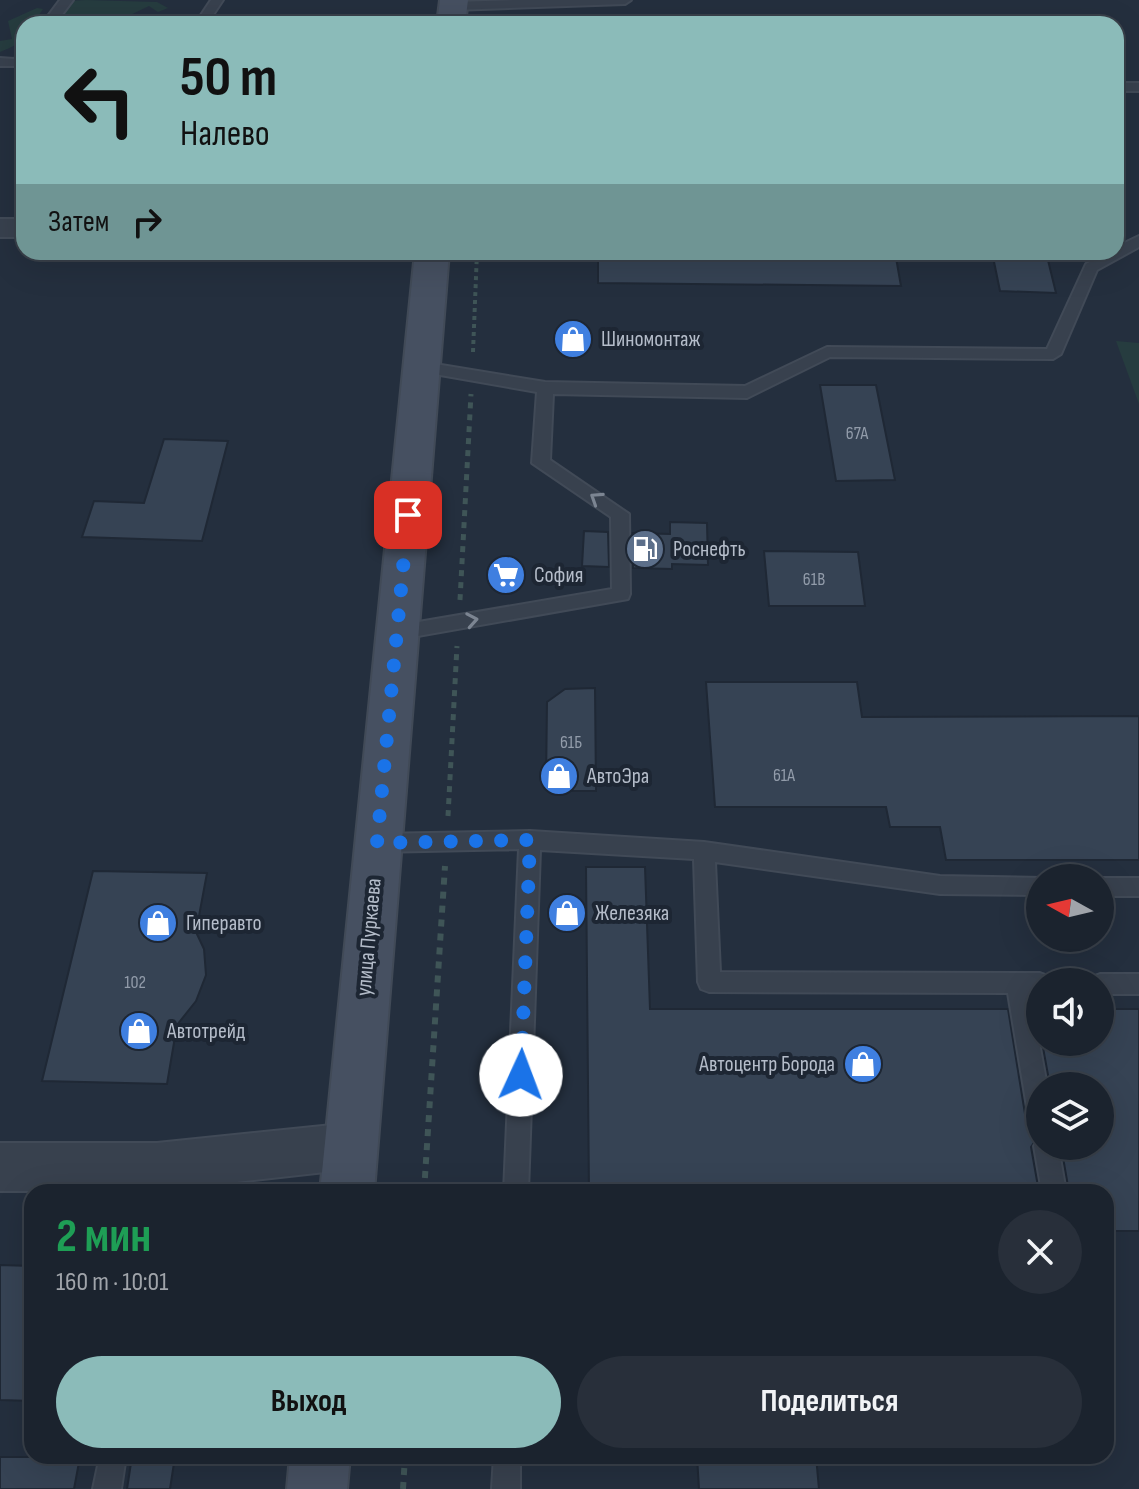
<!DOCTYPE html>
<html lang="ru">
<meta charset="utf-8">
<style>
:root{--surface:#1b232e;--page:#282f3a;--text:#f1f3f6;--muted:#a0a4aa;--line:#39404a;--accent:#8bbbb9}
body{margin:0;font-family:"Sofia Sans Condensed",sans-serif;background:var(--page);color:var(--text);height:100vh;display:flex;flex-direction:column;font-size:30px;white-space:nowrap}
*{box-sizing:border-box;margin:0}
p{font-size:26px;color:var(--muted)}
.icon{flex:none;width:44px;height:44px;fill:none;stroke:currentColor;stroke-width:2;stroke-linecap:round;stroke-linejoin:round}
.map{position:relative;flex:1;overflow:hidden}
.sheet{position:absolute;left:24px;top:1184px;width:1090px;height:280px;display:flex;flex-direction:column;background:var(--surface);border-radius:24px;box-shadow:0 8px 32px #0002,0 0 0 2px var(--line)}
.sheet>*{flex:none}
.top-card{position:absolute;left:16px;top:16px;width:1108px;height:244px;border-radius:24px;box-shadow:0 8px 32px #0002,0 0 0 2px var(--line);background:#8bbbb9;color:#111;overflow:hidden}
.needle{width:52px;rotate:278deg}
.buttons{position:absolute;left:1026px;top:864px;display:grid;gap:16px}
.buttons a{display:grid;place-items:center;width:88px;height:88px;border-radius:50%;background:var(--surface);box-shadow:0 8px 32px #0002,0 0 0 2px var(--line);font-size:40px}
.pin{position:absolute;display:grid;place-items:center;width:68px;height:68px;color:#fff;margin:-34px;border-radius:16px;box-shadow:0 4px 12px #0006}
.me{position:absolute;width:88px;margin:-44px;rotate:2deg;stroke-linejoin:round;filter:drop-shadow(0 0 6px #0008)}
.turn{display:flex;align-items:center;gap:28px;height:168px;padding:0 32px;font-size:36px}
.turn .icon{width:104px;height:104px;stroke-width:2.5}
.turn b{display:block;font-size:56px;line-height:68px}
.then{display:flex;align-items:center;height:76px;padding:0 32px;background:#0003;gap:16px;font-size:30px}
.round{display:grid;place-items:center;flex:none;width:84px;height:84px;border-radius:42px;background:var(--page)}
.overview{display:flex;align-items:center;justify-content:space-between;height:136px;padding:0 32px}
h1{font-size:48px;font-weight:700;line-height:60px;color:#1e9e55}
.button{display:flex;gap:16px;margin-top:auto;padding:16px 32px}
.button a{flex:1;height:92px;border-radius:48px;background:var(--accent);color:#111;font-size:32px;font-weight:700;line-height:92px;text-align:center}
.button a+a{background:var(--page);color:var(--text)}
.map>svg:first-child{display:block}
</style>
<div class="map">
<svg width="1139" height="1489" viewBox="0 0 1139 1489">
<rect width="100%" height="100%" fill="#242f3e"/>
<g fill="#263c3f">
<path d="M86,0L157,2L168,8L158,12L149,6L120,20L87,15L75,24H54L69,1Z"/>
<path d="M37,8L43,9L33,24H24C24,43 17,45 0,52V41L12,39L8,21Z"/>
<path d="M1116,341L1139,343V404Z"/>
</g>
<g fill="#364354" stroke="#1f2835" stroke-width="2">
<path d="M598,252H895L901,286L598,283Z"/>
<path d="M992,252H1046L1056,293L1000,291Z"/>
<path d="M820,385H876L895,480L836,481Z"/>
<path d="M164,439L228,441L202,541L82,537L94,501L144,503Z"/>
<path d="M670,522L707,523L708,565L672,564V569L633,568L632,533L670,534Z"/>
<path d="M584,531L608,532L609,567L582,566Z"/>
<path d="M764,551L858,552L865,606H769Z"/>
<path d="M706,682H857L862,717L1139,716V860H946L940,827H890L886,807H715Z"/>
<path d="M595,688L596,791H565L546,783L547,702L565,689Z"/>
<path d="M586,867H645L650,1009H1008L1025,1114L1031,1124L1040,1127V1134L1031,1147L1039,1192H589Z"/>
<path d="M93,871L207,873L196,932L204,949L206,975L196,1001L177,1025L167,1084L42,1081Z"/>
<path d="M1100,1009H1139V1231H1106V1192H1069L1061,1146H1100V1086H1050L1042,1042H1100Z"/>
<path d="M0,1265L32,1266V1401L0,1400Z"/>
<path d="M697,1456H816L819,1489H699Z"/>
<path d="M0,1457H80L74,1489H0Z"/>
<path d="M131,1463H174L170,1489H127Z"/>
</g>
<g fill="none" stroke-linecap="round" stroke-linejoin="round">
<defs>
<g id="lane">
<path d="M60,0H73L55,24H42Z"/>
<path d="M211,0H223L207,24H195Z"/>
<path d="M515,0H631L625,4L453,10L447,6L453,2Z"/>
<path d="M24,51L22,66H0V58L14,59Z"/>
<rect x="1116" y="83" width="23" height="8"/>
<path d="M1139,236V247L1097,270L1061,354L1053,359L830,357L747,398L553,394L550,460L629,514L630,594L628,599L395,640L386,633L395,626L612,589L611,517L532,463L537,392L423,372L417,371V363L423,362L545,382L745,386L827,347L1047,349L1086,264L1107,252H1116V247Z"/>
<path d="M530,831L704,842L940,876L1044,878H1040V895L940,894L715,862L720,972L1040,973L1048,976L1051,982H1040V993H1030L1047,1086H1040V1124L1032,1121L1028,1113L1008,993L709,992L701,989L698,982L694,859L540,850L528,1192H504L519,849L377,852L370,849L367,843L370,837L377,834Z"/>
<path d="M1099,878H1139V896H1100Z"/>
<path d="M1100,974H1139V994H1100V982H1090L1092,977Z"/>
<path d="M1040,1137V1146H1058L1066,1192H1042L1034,1146Z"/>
<path d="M100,1456H126L121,1489H93Z"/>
<path d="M494,1456H520V1489H492Z"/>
</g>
<g id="street">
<rect x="0" y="219" width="24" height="18"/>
<path d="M352,1123L369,1129L376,1146L369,1163L352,1169L157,1191H0V1143H157Z"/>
</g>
<g id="secondary">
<path d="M440,0H468L465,24H437Z"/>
<path d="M415,252H449L374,1192H320Z"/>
<path d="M290,1456H350L347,1489H287Z"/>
</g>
</defs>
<use href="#lane" stroke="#414a57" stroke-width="4"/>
<use href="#street" stroke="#414a57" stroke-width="4"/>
<use href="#secondary" stroke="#414a57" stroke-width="4"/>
<path stroke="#3f5557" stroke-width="4" stroke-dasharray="4 4" stroke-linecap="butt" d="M473,352L477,252"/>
<g stroke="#3f5557" stroke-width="5" stroke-dasharray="6 6" stroke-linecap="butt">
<path d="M460,600L471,394"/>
<path d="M448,816L457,646"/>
</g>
<g stroke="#3f5557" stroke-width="6" stroke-dasharray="7 7" stroke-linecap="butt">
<path d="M424,1192L445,866"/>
<path d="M403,1489L405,1456"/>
</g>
<use href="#lane" fill="#38414e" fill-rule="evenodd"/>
<use href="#street" fill="#38414e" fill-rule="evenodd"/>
<use href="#secondary" fill="#465061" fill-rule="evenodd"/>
</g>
<defs><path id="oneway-chevron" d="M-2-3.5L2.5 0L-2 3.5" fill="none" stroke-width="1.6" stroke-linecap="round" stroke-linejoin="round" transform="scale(2)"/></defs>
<g stroke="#7c8592">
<use href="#oneway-chevron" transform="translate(596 498) rotate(-147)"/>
<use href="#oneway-chevron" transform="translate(472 620) rotate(-10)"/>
</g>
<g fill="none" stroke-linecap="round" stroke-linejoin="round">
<path stroke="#1a73e8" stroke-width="14" stroke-dasharray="0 25.2" d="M408,515L377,843L530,840L521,1075"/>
</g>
<defs>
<symbol id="shop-disc" viewBox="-11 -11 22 22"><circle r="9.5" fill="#3f7fe0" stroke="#1d2633"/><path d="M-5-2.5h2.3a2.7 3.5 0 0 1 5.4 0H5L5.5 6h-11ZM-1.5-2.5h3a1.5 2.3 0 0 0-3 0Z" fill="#fff"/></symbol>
<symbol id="fuel-disc" viewBox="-11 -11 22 22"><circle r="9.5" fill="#5c6f8a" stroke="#1d2633"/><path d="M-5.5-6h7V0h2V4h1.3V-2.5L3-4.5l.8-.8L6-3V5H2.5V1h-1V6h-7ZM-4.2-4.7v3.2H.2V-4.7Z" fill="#fff"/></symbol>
<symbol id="supermarket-disc" viewBox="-11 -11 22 22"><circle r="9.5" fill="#3f7fe0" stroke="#1d2633"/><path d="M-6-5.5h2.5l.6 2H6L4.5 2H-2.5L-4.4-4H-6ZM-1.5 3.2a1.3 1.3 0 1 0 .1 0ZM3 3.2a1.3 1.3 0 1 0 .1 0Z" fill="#fff"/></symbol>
</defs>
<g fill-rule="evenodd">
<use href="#shop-disc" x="551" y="317" width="44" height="44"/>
<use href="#fuel-disc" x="623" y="527" width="44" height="44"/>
<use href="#supermarket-disc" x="484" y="553" width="44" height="44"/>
<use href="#shop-disc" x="537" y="754" width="44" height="44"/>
<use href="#shop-disc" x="545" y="891" width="44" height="44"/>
<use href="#shop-disc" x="136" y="901" width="44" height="44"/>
<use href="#shop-disc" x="117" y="1009" width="44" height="44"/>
<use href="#shop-disc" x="841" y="1042" width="44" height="44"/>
</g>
<g text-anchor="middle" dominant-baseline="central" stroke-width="8" stroke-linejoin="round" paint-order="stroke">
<g font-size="18" fill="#929caa">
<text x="857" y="433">67А</text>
<text x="814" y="579">61В</text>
<text x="571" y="742">61Б</text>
<text x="784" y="775">61А</text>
<text x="135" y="982">102</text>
</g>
<g font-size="22" fill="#b4bcc9" stroke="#1d2633" text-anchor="start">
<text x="601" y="339">Шиномонтаж</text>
<text x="673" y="549">Роснефть</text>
<text x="534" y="575">София</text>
<text x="587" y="776">АвтоЭра</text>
<text x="595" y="913">Железяка</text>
<text x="186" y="923">Гиперавто</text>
<text x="167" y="1031">Автотрейд</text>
<text x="835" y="1064" text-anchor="end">Автоцентр Борода</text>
</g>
<g font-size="22" fill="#b4bcc9" stroke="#1d2633">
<text transform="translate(369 937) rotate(-85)">улица Пуркаева</text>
</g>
</g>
</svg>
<div class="buttons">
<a><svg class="needle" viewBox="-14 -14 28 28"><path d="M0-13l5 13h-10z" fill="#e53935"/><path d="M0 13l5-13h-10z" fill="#a0a4aa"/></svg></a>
<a><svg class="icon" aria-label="sound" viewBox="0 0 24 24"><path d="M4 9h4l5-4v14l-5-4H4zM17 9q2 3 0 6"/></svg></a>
<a><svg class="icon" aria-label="layers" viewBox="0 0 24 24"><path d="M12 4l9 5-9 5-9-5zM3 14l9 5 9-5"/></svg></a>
</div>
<div class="pin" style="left:408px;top:515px;background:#d93025"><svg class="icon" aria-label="arrive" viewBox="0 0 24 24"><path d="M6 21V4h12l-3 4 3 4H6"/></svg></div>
<svg class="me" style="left:521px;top:1075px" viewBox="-20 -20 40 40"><circle r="19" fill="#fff"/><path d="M0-13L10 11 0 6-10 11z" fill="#1a73e8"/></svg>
<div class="top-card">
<div class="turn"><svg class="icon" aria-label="left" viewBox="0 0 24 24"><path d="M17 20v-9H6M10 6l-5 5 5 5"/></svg><div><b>50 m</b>Налево</div></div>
<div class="then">Затем<svg class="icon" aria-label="right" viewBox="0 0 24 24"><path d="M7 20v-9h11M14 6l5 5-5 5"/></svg></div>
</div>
<section class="sheet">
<div class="overview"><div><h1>2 мин</h1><p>160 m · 10:01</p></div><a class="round"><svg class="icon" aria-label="close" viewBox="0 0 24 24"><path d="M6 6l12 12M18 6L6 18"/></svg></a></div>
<div class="button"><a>Выход</a><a>Поделиться</a></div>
</section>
</div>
